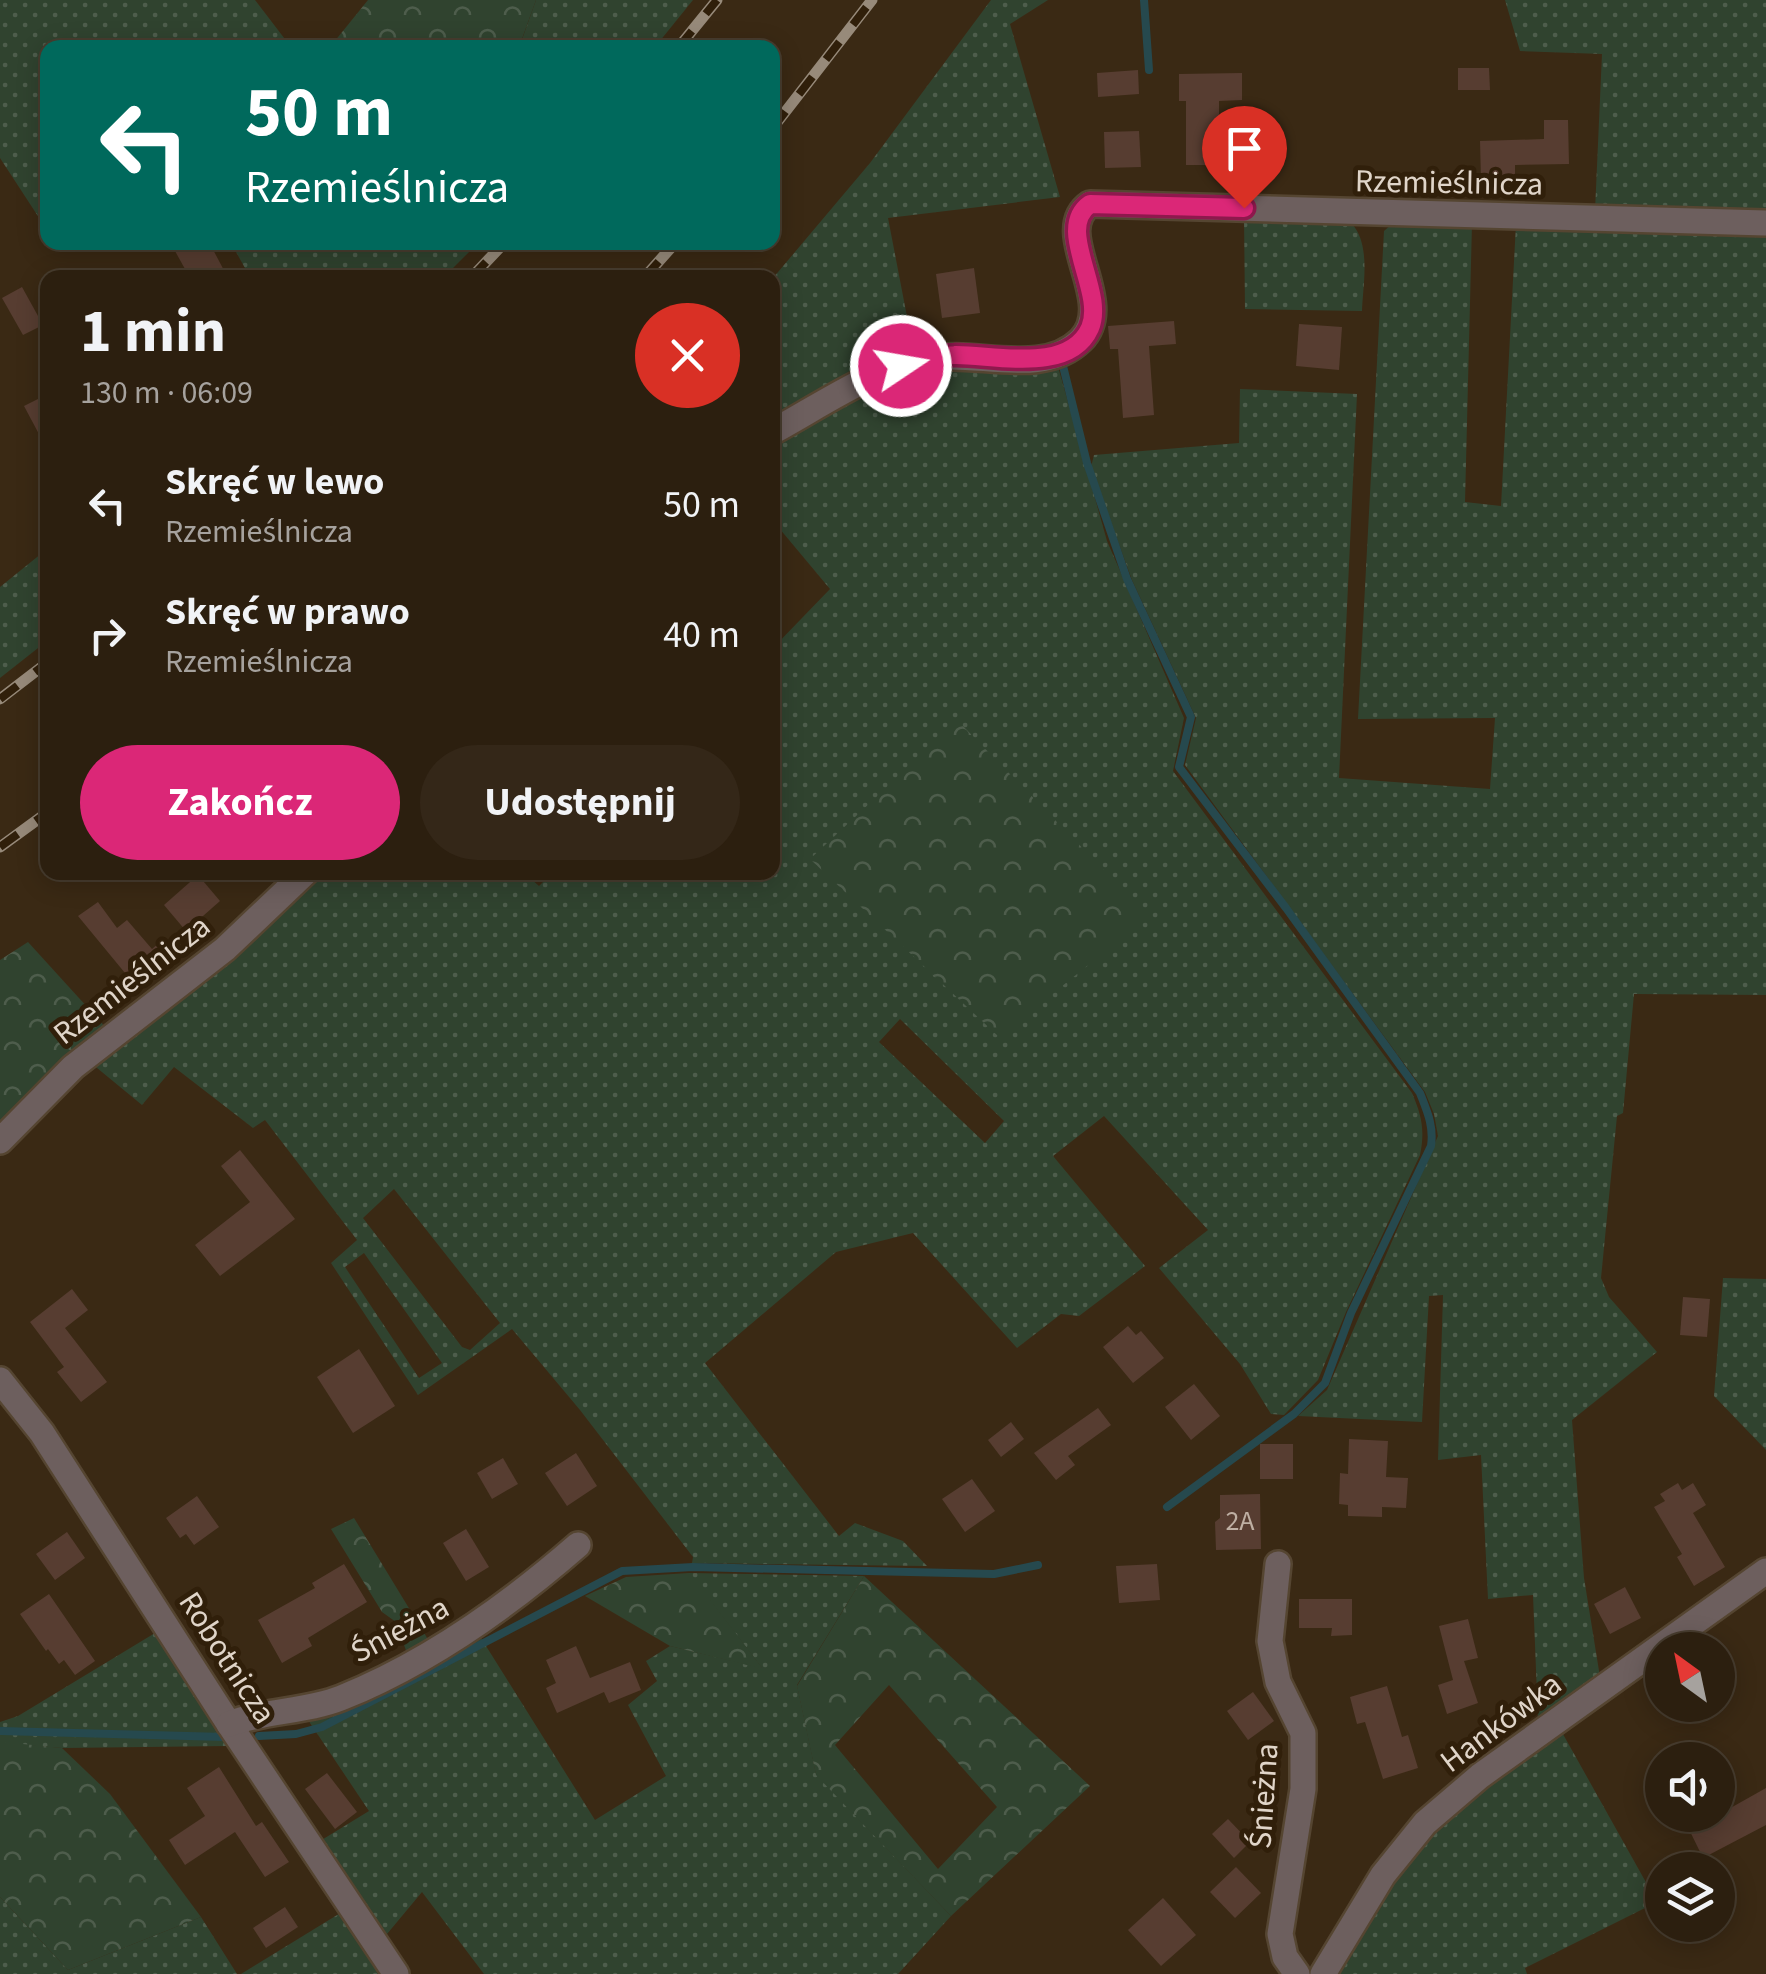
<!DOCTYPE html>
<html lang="pl">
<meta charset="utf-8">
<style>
:root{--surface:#2c1f0f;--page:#342718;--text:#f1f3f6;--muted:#a6a29e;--line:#483d2f;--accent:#db2777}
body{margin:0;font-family:"Source Sans 3",sans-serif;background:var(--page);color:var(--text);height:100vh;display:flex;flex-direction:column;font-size:38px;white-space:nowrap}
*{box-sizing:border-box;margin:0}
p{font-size:32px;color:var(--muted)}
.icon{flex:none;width:55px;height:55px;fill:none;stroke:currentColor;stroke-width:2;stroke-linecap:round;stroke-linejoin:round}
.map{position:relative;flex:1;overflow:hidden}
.drawer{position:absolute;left:40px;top:270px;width:740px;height:610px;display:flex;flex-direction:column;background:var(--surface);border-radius:20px;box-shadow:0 5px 25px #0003,0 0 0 2px var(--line)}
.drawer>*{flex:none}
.banner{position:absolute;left:40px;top:40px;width:740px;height:210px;border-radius:20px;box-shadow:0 5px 25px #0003,0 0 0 2px var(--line);background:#00695c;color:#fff;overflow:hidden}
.needle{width:65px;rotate:327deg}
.controls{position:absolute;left:1645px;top:1632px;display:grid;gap:20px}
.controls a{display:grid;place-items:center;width:90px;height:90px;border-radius:50%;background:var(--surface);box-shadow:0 5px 25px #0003,0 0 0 2px var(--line);font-size:50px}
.pin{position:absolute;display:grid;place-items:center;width:85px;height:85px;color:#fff;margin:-102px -42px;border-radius:50% 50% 50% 0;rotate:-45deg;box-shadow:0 0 10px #0007}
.pin .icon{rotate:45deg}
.me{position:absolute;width:110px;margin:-55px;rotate:78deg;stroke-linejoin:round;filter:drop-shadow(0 0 8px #0008)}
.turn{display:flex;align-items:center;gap:35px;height:210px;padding:0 40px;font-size:45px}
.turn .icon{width:130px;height:130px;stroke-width:2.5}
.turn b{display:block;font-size:70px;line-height:85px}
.round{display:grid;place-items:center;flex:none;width:105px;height:105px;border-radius:52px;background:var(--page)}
.headline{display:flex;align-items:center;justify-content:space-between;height:170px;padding:0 40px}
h1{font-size:60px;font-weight:700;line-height:75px}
.cta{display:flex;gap:20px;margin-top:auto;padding:20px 40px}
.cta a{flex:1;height:115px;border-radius:60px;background:var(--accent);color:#fff;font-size:40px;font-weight:700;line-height:115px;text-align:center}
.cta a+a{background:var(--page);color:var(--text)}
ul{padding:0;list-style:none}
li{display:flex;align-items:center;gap:30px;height:130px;padding:0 40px}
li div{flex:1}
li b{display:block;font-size:38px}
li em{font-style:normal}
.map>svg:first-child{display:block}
</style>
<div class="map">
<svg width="1766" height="1974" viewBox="0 0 1766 1974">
<defs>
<pattern id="grass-dots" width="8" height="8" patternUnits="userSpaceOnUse" patternTransform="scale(2.5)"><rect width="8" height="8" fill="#30432f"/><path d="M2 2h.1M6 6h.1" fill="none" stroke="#4e5d4c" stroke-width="1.8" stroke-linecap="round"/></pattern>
<pattern id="forest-crowns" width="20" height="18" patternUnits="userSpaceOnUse" patternTransform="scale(2.5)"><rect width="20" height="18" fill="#30432f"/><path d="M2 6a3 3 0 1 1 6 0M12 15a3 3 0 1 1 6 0" fill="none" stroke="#4e5d4c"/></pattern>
</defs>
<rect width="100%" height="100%" fill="#3a2914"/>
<g fill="url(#grass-dots)" fill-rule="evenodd">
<path d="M0,0H255L291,47L48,48L47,230L0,158Z"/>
<path d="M536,0H693L655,47L519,48Z"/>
<path d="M991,0H1048L1010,24L1060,197L888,218L914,353L773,421V278L870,163Z"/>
<path d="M1505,0H1766V213L1595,211L1602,54L1520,51Z"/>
<path d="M1244,216L1352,224C1371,245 1363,284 1362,311L1245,309Z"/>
<path d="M1472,223L1465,502L1501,506L1516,224L1766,234V995L1634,994L1623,1113L1617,1116L1601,1278L1609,1297L1657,1352L1572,1420L1584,1578L1600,1677L1538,1719L1533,1595L1488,1599L1481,1455L1438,1460L1443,1295L1429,1296L1422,1422L1298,1416L1327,1390L1438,1136L1434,1114L1425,1092L1185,765L1196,718L1132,580L1091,467L1094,455L1239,443L1240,389L1357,394L1339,778L1490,789L1495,718L1358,719L1384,231L1392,224Z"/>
<path d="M415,243L419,247L425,243H478L443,278L250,277L231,243Z"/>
<path d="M1057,363L1107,541L1184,718L1173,771L1412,1093C1422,1116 1425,1131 1420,1155L1346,1312L1318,1380L1284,1415L1271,1414L1240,1364L1159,1268L1208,1230L1104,1116L1053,1156L1145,1266L1079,1316L1061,1314L1017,1348L913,1233L836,1252L705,1363L839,1536L855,1523L903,1541L927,1566L692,1563L693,1557L580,1410L512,1329L418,1395L331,1263L357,1240L265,1120L253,1128L174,1067L142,1105L91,1063L317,873H524L539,886L552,873L772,872L773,648L830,589L779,528L773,534V440L902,373L941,364ZM900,1019L1004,1121L985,1143L879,1042ZM394,1189L500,1323L470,1350L462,1347L363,1218ZM364,1253L442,1363L419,1378L345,1267Z"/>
<path d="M47,549V641L0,678V587Z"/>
<path d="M1723,1278L1766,1279V1450L1714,1396Z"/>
<path d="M689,1573L864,1576L797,1685L816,1774L951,1916L898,1974H484L422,1892L387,1934L320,1841L369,1811L304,1714L472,1636L481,1638L595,1820L666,1776L628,1705L657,1681L646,1661L670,1646L762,1668Z"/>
<path d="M155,1633L228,1746L62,1748L0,1743V1722L18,1716Z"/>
<path d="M1559,1727L1657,1902L1525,1968L1527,1974H1333C1372,1910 1409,1846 1467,1797C1496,1772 1528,1750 1559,1727Z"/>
<path d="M0,1897L68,1970L201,1917L237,1974H0Z"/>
<path d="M342,1912L382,1974H241Z"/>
</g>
<g fill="url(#forest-crowns)" fill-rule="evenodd">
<path d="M368,0H536L519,47H330Z"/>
<path d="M958,721L1149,916L999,1037L810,859Z"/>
<path d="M28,942L109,1031L0,1134V960Z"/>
<path d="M354,1518L432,1646L409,1659L396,1622L382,1612L331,1529Z"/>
<path d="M689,1573H690L763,1669L670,1646L585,1596L626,1577Z"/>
<path d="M864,1576L1090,1786L951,1916L816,1775L797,1686ZM889,1685L997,1807L938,1869L835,1745Z"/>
<path d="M3,1742L62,1748L110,1794L201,1917L68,1970L0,1897V1743Z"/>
</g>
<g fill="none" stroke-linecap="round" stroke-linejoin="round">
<g stroke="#26494e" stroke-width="8">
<path d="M1144,0L1149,70"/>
<path d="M1066,360L1062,362L1087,463L1127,579L1191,717L1179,767L1286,908L1420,1093C1427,1111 1434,1126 1431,1146L1351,1313L1325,1383L1294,1414L1167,1507"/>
<path d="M0,1731L225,1737"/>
<path d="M259,1736L296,1734L322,1727L622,1571L693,1567L994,1574L1038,1565"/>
</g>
</g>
<g fill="#573d31">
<path d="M1458,68H1489L1490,90H1458Z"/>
<path d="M1138,70L1139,94L1098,97L1097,73Z"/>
<path d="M1242,73V100L1219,101V165H1186V101H1179V74Z"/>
<path d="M1544,120H1568L1569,164L1515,165V179L1481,180L1480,141L1544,139Z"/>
<path d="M1139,131L1141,167L1105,168L1104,132Z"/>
<path d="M170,242H209L228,278H190Z"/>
<path d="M974,268L980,313L942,318L936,274Z"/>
<path d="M22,287L43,325L23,335L2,298Z"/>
<path d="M1174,321L1176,344L1149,346L1154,415L1123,418L1118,349H1110L1108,326Z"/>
<path d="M1299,324L1342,327L1339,370L1296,366Z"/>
<path d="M48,394V451L24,406Z"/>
<path d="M198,875L220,901L186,931L164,905Z"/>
<path d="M98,902L117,928L127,920L152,949L158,944L173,961L139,990L78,916Z"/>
<path d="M240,1150L295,1219L220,1276L195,1245L250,1202L221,1166Z"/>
<path d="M72,1289L88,1310L65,1328L107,1382L81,1402L57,1372L64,1367L30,1322Z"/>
<path d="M1683,1297L1710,1299L1707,1337L1680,1335Z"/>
<path d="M1128,1326L1136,1335L1141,1331L1164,1358L1133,1383L1103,1347Z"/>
<path d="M359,1349L395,1406L353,1433L317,1377Z"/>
<path d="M1194,1384L1220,1416L1191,1440L1165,1407Z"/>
<path d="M1098,1408L1111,1425L1068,1456L1075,1465L1056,1480L1034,1453Z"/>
<path d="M1011,1422L1024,1439L1001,1457L988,1440Z"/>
<path d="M1349,1439L1388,1441L1386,1477L1408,1478L1406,1508L1382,1507V1517L1348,1516V1505L1339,1504L1340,1473L1348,1474Z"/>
<rect x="1260" y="1444" width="33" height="35"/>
<path d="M576,1453L597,1486L567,1506L545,1473Z"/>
<path d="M503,1458L518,1484L492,1499L477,1473Z"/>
<path d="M972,1479L995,1511L965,1532L942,1499Z"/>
<path d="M1678,1483L1682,1490L1693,1483L1706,1505L1693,1513L1725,1567L1694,1586L1677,1557L1682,1554L1654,1507L1665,1501L1660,1494Z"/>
<path d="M1260,1494L1261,1549L1216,1550L1215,1522L1220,1518V1495Z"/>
<path d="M197,1496L219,1527L194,1545L186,1534L180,1538L166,1518Z"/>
<path d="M466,1529L489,1567L466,1581L443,1543Z"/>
<path d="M67,1532L85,1558L55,1580L36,1554Z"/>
<path d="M344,1564L367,1602L308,1638L312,1646L282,1663L258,1620L315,1588L312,1583Z"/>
<path d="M1157,1564L1160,1600L1119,1603L1116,1566Z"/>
<path d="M1625,1587L1641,1618L1610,1634L1594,1604Z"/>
<path d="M49,1594L95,1661L75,1675L64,1660L59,1664L48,1649L46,1651L20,1614Z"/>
<path d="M1299,1599H1352V1635L1331,1636L1332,1628H1299Z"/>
<path d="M1468,1619L1478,1658L1464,1661L1478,1703L1447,1714L1438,1685L1453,1680L1439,1626Z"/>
<path d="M576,1646L590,1678L630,1662L641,1690L609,1703L604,1692L557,1713L546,1688L556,1683L546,1660Z"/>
<path d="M1387,1686L1402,1737L1408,1735L1418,1768L1383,1779L1365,1722L1357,1724L1350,1697Z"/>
<path d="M1253,1692L1274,1721L1248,1740L1227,1711Z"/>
<path d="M219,1767L256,1826L262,1822L289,1862L265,1877L235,1832L185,1865L169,1840L205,1816L187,1788Z"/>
<path d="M327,1773L357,1812L335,1829L305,1789Z"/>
<path d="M1766,1788V1825L1703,1858L1682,1815H1718Z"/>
<path d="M1228,1819L1250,1842L1234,1858L1212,1834Z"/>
<path d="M1236,1867L1261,1893L1235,1918L1210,1892Z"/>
<path d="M1163,1898L1196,1935L1161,1966L1128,1930Z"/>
<path d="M285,1907L298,1927L266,1948L253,1928Z"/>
</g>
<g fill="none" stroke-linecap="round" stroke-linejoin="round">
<defs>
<g id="minor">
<path d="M772,432C822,405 876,366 932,358C978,351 1044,377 1081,340C1119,302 1049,232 1090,204L1766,223"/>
<path d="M0,1141L73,1067L225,949L306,872"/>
<path d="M0,1380L42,1433L229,1724L396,1974"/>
<path d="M1278,1564L1270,1641L1278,1682L1303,1733V1789L1280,1934L1285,1957L1297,1974"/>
<path d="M229,1724C265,1710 306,1712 341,1698C428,1663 508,1606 578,1545"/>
<path d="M1323,1974L1383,1875L1425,1823L1480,1776L1766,1571"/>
</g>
</defs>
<use href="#minor" stroke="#554531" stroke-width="30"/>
<use href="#minor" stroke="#6d5f5e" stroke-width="25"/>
<defs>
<g id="rail">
<path d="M678,48L717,0"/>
<path d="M772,129L872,0"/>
<path d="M471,278L505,242"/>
<path d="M644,278L676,242"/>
<path d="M0,699L48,662"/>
<path d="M0,847L48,812"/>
</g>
</defs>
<use href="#rail" stroke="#978a7a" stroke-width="11"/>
<use href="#rail" stroke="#301f0a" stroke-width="8" stroke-dasharray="22" stroke-linecap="butt"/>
</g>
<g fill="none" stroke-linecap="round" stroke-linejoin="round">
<defs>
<path id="route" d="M901,366C917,360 936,355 954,355C992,354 1069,375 1090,328C1106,291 1054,229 1090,204L1244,208"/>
</defs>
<use href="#route" stroke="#8e194d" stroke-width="25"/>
<use href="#route" stroke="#db2777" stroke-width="18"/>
</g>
<g text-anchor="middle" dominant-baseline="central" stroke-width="10" stroke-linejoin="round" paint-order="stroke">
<g font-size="28" fill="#beafa3">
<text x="1240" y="1521">2A</text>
</g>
<g font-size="32" fill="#e0d5c9" stroke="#301f0a">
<text transform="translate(1449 183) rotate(1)">Rzemieślnicza</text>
<text transform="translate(132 980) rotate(-38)">Rzemieślnicza</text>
<text transform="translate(400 1630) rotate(-28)">Śnieżna</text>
<text transform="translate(227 1658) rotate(57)">Robotnicza</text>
<text transform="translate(1501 1723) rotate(-37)">Hankówka</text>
<text transform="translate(1264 1796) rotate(-86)">Śnieżna</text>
</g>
</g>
</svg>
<div class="controls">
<a><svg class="needle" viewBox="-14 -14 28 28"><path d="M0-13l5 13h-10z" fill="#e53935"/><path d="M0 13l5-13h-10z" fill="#a6a29e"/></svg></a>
<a><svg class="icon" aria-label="sound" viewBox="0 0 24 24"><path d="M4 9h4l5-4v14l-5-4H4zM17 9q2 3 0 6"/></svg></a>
<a><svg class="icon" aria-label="layers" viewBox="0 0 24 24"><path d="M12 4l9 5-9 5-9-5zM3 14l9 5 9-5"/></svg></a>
</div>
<div class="pin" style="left:1244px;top:208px;background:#d93025"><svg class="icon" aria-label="arrive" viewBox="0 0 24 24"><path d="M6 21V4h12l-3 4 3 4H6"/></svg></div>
<svg class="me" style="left:901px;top:366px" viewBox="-20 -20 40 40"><circle r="17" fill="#db2777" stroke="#fff" stroke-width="3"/><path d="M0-11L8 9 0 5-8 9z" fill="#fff"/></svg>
<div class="banner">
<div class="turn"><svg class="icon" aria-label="left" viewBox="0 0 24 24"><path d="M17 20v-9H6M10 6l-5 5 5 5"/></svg><div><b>50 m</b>Rzemieślnicza</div></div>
</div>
<section class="drawer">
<div class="headline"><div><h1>1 min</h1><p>130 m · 06:09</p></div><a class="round" style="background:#d93025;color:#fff"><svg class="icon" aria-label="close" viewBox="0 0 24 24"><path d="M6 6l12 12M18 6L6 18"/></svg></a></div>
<ul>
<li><svg class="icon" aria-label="left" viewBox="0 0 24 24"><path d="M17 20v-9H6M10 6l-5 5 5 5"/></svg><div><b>Skręć w lewo</b><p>Rzemieślnicza</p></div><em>50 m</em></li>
<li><svg class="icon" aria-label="right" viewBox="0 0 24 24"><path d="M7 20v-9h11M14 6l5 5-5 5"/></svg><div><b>Skręć w prawo</b><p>Rzemieślnicza</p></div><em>40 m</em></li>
</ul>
<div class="cta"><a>Zakończ</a><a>Udostępnij</a></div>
</section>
</div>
